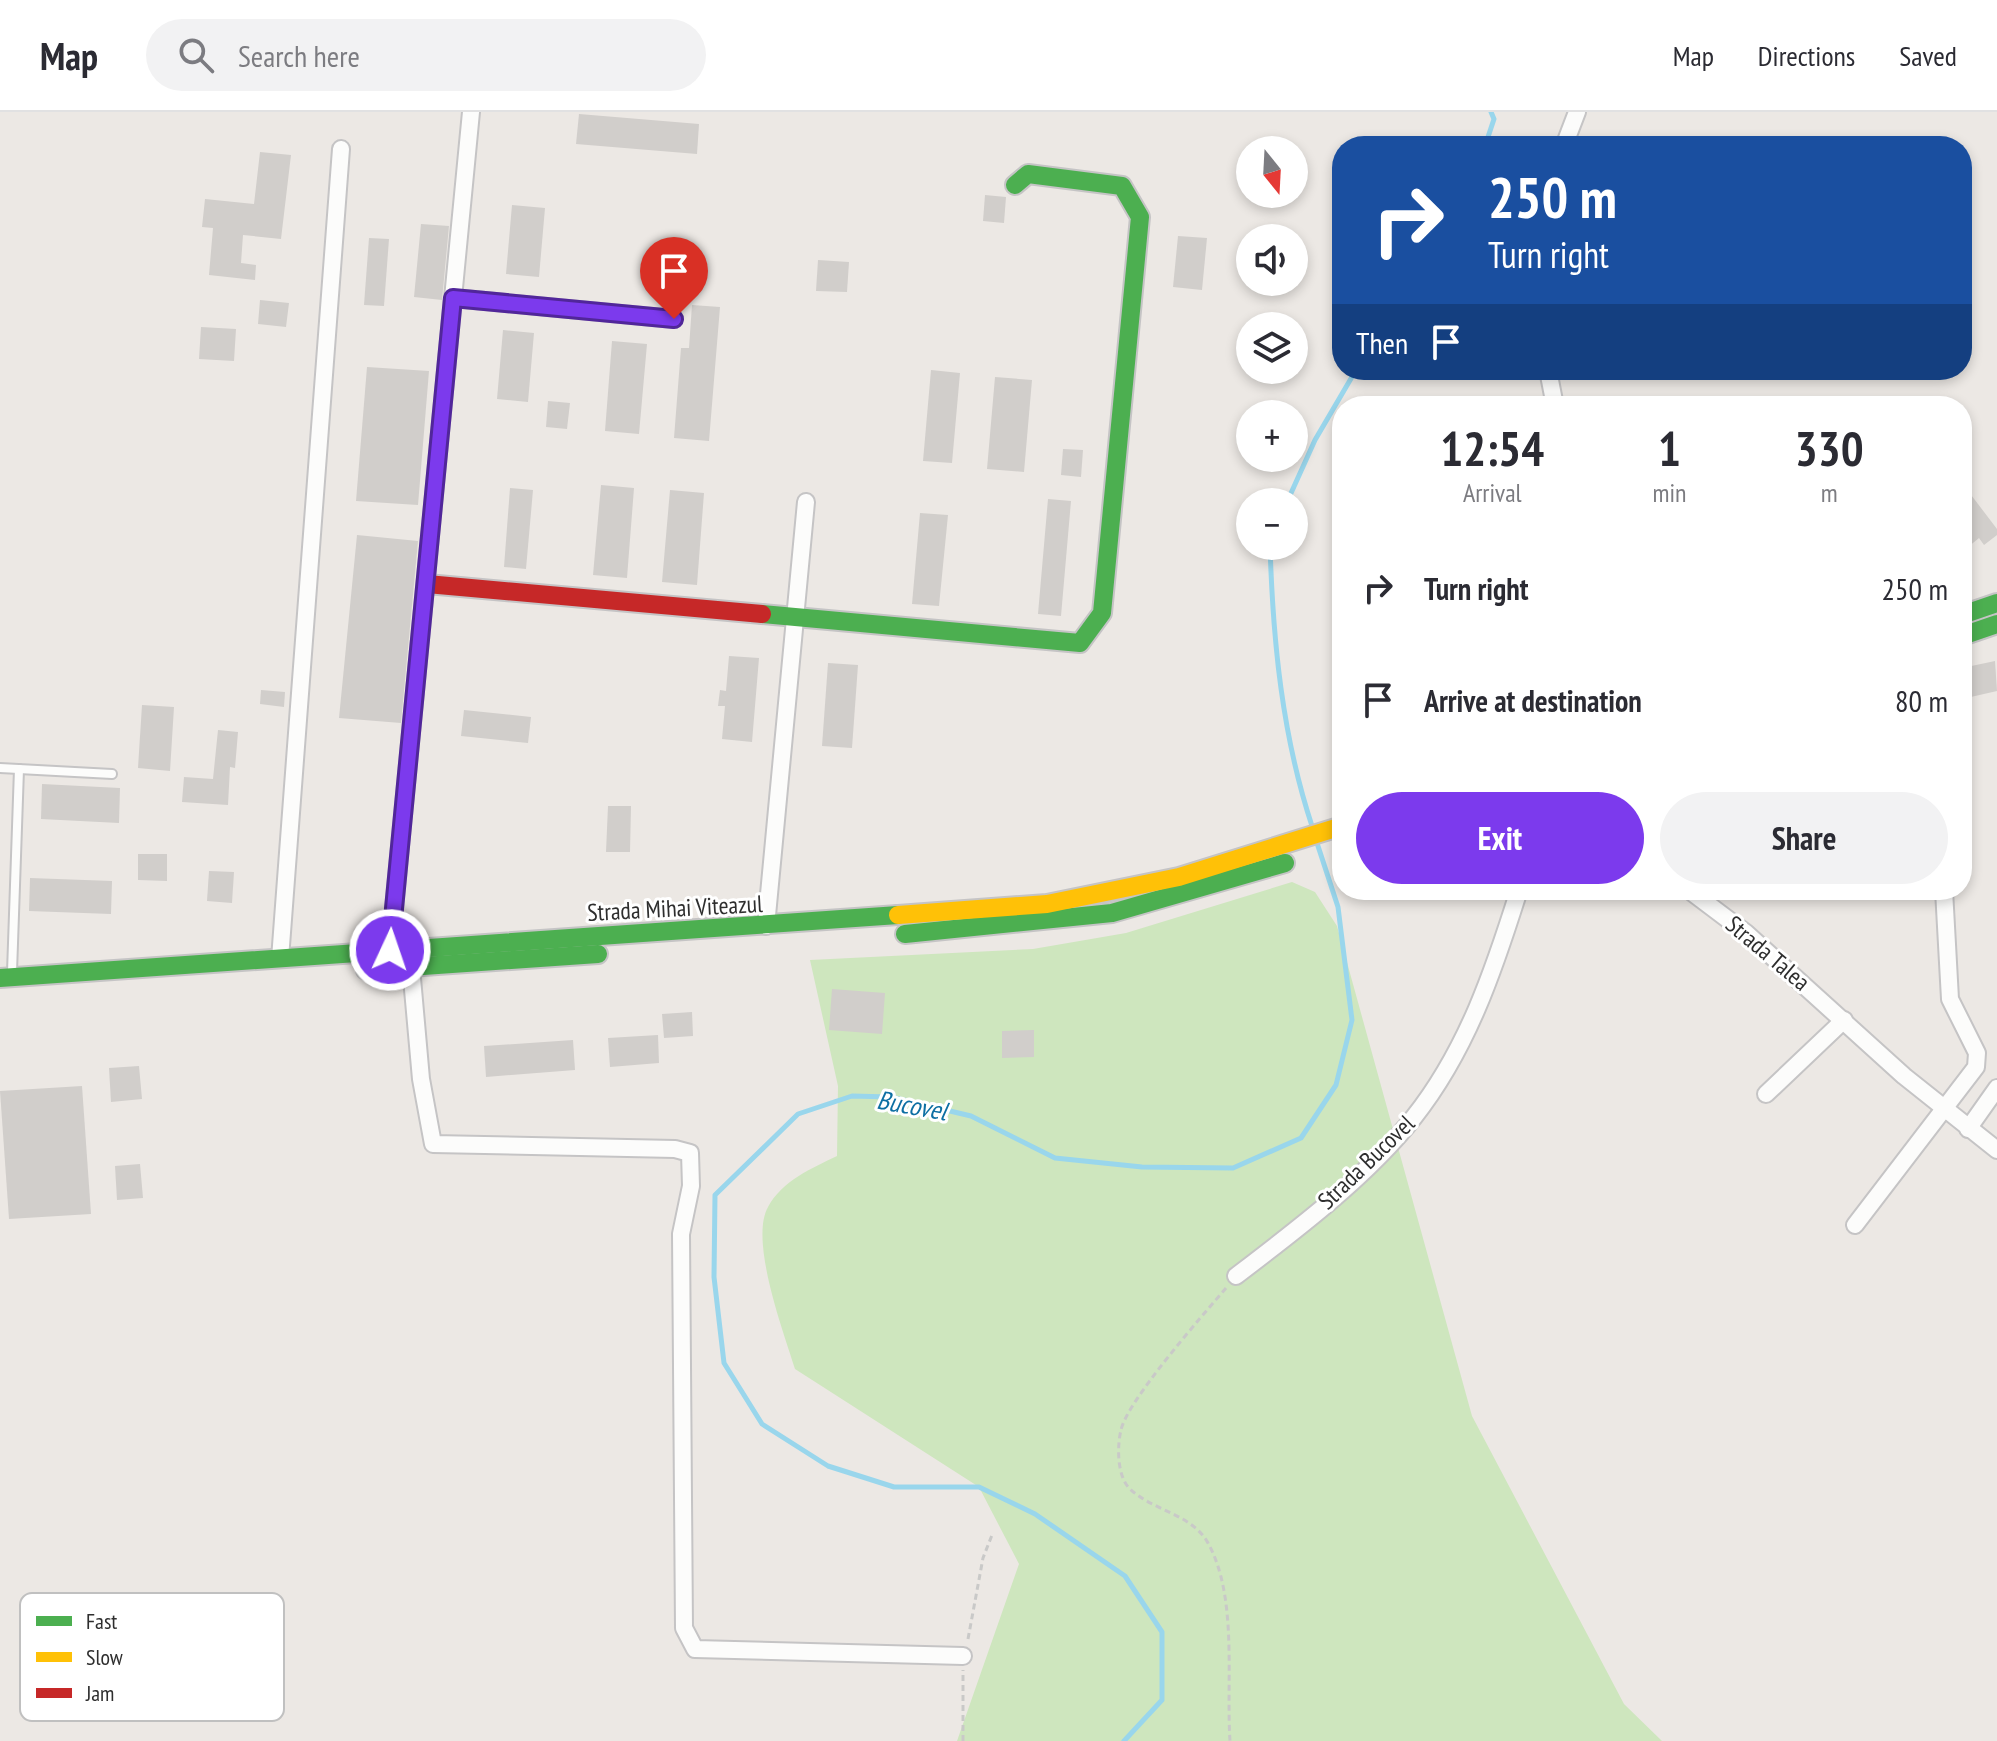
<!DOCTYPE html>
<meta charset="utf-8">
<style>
:root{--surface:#fff;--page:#f2f2f3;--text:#2b2b33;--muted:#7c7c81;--line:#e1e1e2;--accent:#7c3aed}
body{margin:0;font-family:"PT Sans Narrow",sans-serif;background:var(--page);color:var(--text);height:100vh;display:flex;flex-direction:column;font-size:30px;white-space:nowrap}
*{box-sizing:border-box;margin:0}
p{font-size:26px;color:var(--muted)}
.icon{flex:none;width:44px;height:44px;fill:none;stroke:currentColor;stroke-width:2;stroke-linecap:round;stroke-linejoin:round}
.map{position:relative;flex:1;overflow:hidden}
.sheet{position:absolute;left:1332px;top:284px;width:640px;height:504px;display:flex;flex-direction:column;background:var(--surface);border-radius:32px;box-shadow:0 4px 12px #0003}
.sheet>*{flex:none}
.top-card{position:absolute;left:1332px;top:24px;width:640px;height:244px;border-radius:32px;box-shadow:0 4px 12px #0003;background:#1a4fa0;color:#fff;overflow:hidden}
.needle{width:52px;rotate:162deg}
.tools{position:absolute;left:1236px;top:24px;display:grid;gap:16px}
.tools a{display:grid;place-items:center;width:72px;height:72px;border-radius:50%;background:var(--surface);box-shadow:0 4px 12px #0003;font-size:40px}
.pin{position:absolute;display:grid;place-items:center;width:68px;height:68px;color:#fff;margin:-82px -34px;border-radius:50% 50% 50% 0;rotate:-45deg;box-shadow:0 0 8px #0007}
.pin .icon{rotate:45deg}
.me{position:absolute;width:88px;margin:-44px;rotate:3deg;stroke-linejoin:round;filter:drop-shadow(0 0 6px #0008)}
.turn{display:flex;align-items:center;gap:28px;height:168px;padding:0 24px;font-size:36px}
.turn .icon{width:104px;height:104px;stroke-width:2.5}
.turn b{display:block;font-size:56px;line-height:68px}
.then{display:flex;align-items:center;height:76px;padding:0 24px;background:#0003;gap:16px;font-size:30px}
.eta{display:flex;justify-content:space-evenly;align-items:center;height:136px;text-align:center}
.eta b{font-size:48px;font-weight:700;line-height:56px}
.cta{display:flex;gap:16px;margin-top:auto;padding:16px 24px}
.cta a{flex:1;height:92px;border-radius:48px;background:var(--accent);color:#fff;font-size:32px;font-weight:700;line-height:92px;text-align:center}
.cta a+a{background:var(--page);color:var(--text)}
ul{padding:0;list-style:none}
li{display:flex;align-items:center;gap:24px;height:112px;padding:0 24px}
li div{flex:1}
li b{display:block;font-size:30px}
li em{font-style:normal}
header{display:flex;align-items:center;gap:48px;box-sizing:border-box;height:112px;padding:0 40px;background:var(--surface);border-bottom:2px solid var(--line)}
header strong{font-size:38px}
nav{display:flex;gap:44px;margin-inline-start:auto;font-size:28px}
.search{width:560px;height:72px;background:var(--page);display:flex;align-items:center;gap:20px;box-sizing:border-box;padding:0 28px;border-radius:44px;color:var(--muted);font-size:30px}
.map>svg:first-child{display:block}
</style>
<header>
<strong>Map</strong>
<div class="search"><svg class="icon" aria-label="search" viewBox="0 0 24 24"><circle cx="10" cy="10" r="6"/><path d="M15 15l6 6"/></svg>Search here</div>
<nav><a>Map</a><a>Directions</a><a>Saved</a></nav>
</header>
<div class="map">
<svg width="1997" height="1629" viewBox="0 0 1997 1629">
<rect width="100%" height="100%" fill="#ece8e4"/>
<path fill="#cee6be" d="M1292,770L1315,780L1337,814L1472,1304L1624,1592L1662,1629H957L1019,1452L979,1375L795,1257C784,1221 749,1129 768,1095C782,1069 812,1056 837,1044L838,974L810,848L1033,837L1126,821Z"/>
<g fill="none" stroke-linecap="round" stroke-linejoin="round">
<g stroke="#99d6ec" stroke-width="5">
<path d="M1485,34L1494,7L1491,0"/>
<path d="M1287,390L1315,328L1356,258"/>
<path d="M1270,434C1273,529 1282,623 1312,714"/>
<path d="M1124,1629L1162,1588V1520L1125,1464L1035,1402L979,1375H894L828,1354L762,1312L724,1251L714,1165L715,1083L798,1002L852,984L891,985L971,1004L1055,1046L1142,1055L1233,1056L1301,1026L1336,973L1352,908L1338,795L1317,731"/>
</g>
</g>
<g fill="#d1cecb">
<path d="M579,2L699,12L697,42L576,32Z"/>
<path d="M260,40L291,43L281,127L243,123L241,151L256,153L255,168L209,163L213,116L202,115L205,87L254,92Z"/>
<path d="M985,83L1006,85L1004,111L983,109Z"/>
<path d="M512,93L545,96L539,165L506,162Z"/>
<path d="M421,112L449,114L442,188L414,185Z"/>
<path d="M1178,124L1207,126L1202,178L1173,175Z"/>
<path d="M369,126L389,127L384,194L364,193Z"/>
<path d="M818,148L849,150L847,180L816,179Z"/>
<path d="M260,188L289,191L286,215L258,212Z"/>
<path d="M692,193L720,195L709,329L674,326L681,236H689Z"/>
<path d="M201,215L236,217L234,249L199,247Z"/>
<path d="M503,218L534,221L528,290L497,287Z"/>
<path d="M612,229L647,232L639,322L605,319Z"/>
<path d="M367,255L429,259L418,393L356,389Z"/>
<path d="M931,258L960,261L952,351L923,349Z"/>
<path d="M995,265L1032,268L1024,360L987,357Z"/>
<path d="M548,289L570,291L567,317L546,315Z"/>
<path d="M1063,337L1083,338L1081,365L1061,363Z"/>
<path d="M1962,371L1997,417V423L1984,433L1979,426L1962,440Z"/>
<path d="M601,373L634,376L627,466L593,463Z"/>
<path d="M510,376L533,378L526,457L504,455Z"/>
<path d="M670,378L704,381L697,473L662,470Z"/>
<path d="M1048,387L1071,389L1061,504L1038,502Z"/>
<path d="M920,401L948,403L939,494L912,492Z"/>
<path d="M357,423L418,429L401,611L339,606Z"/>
<path d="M729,544L759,546L752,630L722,627L725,594H718L720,578L726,579Z"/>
<path d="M1995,549L1997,579L1962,587V556Z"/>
<path d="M828,551L858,553L852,636L822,634Z"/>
<path d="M261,578L285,580L284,595L260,592Z"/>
<path d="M142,593L174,595L170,659L138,656Z"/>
<path d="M464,598L531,605L528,631L461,624Z"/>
<path d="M218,618L238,620L235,656L230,655L228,693L182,690L184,665L213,667Z"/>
<path d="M42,672L120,676L119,711L41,707Z"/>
<path d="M608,694H631L630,740H606Z"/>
<path d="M138,742H167V769L138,768Z"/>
<path d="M209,759L234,760L232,791L207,789Z"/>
<path d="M30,766L112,769L111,802L29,799Z"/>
<path d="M832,877L885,881L882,922L829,918Z"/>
<path d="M692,900L693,924L664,926L662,902Z"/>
<path d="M1034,918V945L1002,946V919Z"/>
<path d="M658,923L659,951L610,955L608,926Z"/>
<path d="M573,928L575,958L486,965L484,934Z"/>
<path d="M139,954L142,987L111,990L109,956Z"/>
<path d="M82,974L91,1102L9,1107L0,979Z"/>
<path d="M140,1052L143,1086L117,1088L115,1054Z"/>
</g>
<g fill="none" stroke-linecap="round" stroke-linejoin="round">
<defs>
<g id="lane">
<path d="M0,656L112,662"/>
<path d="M12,860L19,657"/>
</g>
<g id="street">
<path d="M1564,34L1577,0"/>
<path d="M453,186L674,207"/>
<path d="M1548,258L1555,294"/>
<path d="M1689,778L1746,821L1904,964L1997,1038"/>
<path d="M766,814L806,390"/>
<path d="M390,838L471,0"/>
<path d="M280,847L341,37"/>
<path d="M411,855L421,967L433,1032L675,1037L690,1041L691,1074L681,1122L684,1516L695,1537L963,1544"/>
<path d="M1766,982L1844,908"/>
<path d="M1968,1017L1997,976"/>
<path d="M1855,1113L1976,955L1977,941L1950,887L1944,778"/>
<path d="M1236,1164C1295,1119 1368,1064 1414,1005C1467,938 1494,858 1519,778"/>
</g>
<g id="fast">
<path d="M762,502L1080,531L1102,501L1140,105L1122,74L1028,62L1015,73"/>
<path d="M1962,503L1997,491"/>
<path d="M1962,524L1997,512"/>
<path d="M905,822L1112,801L1285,751"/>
<path d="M366,858L598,842"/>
<path d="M0,866L898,803"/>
</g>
<path id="slow" d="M898,803L1047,792L1179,765L1342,714"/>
<path id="jam" d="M427,472L762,502"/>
</defs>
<use href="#lane" stroke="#c5c4c5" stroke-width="12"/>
<use href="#street" stroke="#c5c4c5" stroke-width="20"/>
<use href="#fast" stroke="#c5c4c5" stroke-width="22"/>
<use href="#slow" stroke="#c5c4c5" stroke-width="22"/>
<use href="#jam" stroke="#c5c4c5" stroke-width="22"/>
<g stroke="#c9c9c8" stroke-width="3" stroke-dasharray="6 4" stroke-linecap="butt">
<path d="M1226,1176C1203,1203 1127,1289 1121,1318C1117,1334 1117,1363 1129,1376C1152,1399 1191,1401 1208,1431C1238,1485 1226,1569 1230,1629"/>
<path d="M968,1527L983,1446L992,1423"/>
<path d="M963,1629V1558"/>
</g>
<use href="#lane" stroke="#fcfcfb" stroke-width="8"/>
<use href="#street" stroke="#fcfcfb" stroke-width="16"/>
<use href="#fast" stroke="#4caf50" stroke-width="18"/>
<use href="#slow" stroke="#ffc107" stroke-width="18"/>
<use href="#jam" stroke="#c62828" stroke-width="18"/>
</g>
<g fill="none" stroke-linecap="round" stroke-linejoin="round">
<defs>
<path id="route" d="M390,838L453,186L674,207"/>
</defs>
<use href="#route" stroke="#51269a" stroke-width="20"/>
<use href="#route" stroke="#7c3aed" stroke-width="14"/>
</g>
<g text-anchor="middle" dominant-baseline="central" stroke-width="6" stroke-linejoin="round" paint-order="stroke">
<g font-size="24" fill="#2e2e2e" stroke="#fff">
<text transform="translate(675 796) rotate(-3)">Strada Mihai Viteazul</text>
<text transform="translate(1768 841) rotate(40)">Strada Talea</text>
<text transform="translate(1366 1050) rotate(-44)">Strada Bucovel</text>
</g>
<g font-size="26" font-style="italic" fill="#0d6fa3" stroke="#fff">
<text transform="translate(912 993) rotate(10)">Bucovel</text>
</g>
</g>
<rect x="20" y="1481" width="264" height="128" rx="12" fill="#fff" stroke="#c0c0c0" stroke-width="2"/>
<rect x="36" y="1504" width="36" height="10" fill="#4caf50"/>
<rect x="36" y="1540" width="36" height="10" fill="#ffc107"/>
<rect x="36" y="1576" width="36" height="10" fill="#c62828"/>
<g font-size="22" fill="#2e2e2e">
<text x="86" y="1517">Fast</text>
<text x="86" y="1553">Slow</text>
<text x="86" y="1589">Jam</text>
</g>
</svg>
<div class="tools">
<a><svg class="needle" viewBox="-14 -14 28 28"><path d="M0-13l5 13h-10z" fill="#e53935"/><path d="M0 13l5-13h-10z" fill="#7c7c81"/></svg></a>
<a><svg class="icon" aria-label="sound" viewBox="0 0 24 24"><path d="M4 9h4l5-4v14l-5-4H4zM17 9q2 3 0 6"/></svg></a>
<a><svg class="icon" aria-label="layers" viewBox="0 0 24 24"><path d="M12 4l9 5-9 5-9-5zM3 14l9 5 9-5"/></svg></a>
<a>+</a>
<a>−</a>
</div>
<div class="pin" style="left:674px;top:207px;background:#d93025"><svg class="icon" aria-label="arrive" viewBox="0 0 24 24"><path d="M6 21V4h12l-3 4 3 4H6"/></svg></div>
<svg class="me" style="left:390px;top:838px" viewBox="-20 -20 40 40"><circle r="17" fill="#7c3aed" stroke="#fff" stroke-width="3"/><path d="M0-11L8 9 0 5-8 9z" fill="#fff"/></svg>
<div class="top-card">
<div class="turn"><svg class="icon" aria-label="right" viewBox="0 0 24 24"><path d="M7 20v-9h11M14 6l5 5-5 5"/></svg><div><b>250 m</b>Turn right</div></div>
<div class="then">Then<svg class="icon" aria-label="arrive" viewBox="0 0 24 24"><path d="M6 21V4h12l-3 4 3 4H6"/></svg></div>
</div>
<section class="sheet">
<div class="eta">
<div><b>12:54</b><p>Arrival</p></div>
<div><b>1</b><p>min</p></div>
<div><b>330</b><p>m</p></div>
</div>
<ul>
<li><svg class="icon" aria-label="right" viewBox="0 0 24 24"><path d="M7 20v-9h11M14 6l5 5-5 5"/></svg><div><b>Turn right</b></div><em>250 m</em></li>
<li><svg class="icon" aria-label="arrive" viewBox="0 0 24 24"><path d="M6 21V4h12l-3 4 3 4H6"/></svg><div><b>Arrive at destination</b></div><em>80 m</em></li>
</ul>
<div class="cta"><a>Exit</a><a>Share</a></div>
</section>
</div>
